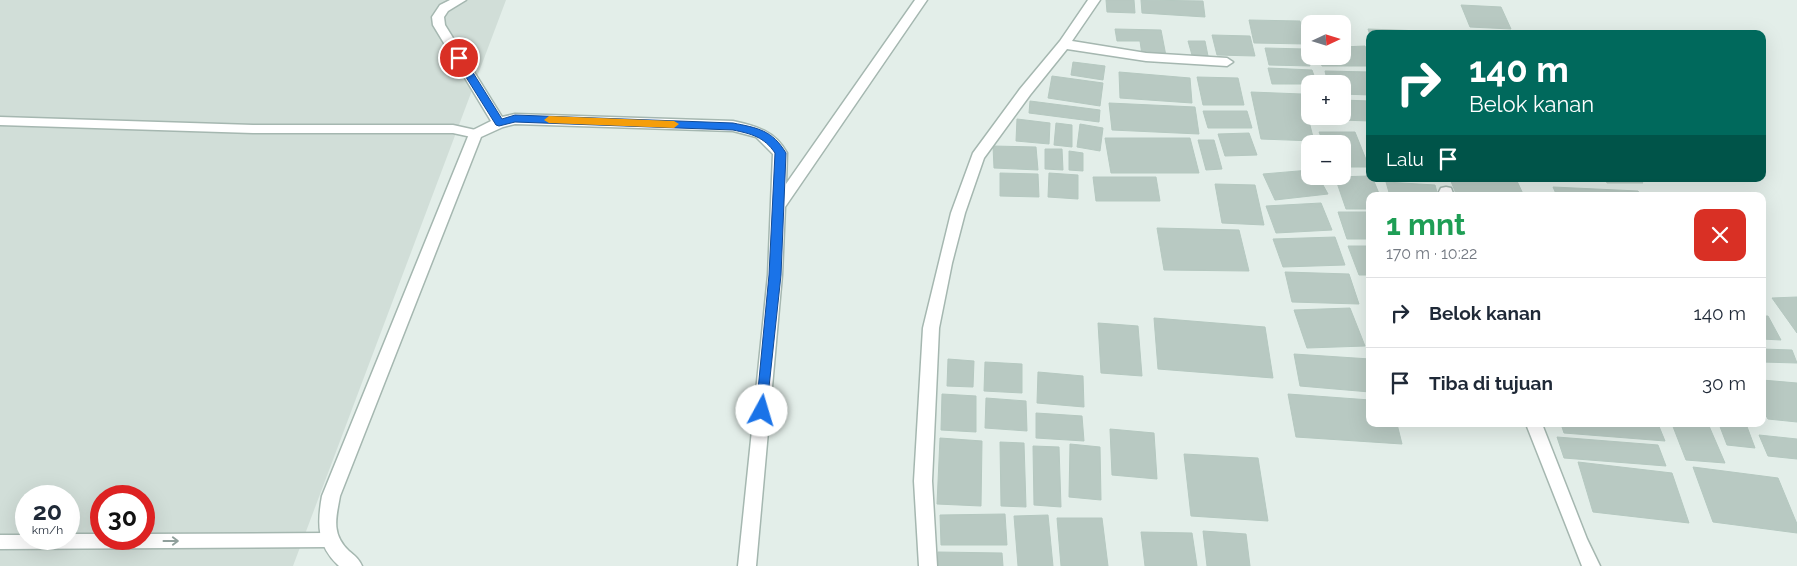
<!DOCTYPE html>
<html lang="id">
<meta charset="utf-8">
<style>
:root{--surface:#fff;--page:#f6f6f7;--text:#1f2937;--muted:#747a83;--line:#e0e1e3}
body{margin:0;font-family:Raleway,sans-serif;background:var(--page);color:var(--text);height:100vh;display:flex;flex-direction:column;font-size:19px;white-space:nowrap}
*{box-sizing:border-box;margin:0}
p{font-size:16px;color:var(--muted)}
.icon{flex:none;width:28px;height:28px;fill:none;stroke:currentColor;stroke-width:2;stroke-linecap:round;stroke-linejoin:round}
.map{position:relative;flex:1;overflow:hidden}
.panel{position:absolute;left:1366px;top:192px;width:400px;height:235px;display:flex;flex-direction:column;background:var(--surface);border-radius:10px;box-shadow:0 5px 20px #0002}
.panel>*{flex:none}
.guide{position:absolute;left:1366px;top:30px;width:400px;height:152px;border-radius:10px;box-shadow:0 5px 20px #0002;background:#00695c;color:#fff;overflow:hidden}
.needle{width:32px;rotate:86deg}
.controls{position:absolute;left:1301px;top:15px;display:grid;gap:10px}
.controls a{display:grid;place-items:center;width:50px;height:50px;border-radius:10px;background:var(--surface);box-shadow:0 5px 20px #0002;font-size:25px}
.speed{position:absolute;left:15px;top:485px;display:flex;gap:10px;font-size:25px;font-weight:700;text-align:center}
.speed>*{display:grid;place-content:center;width:65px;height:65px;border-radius:50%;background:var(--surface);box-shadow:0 5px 20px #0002;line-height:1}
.speed small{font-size:12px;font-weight:400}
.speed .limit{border:8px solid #d22;background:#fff;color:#111}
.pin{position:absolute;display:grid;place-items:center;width:42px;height:42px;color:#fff;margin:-21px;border:2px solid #fff;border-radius:50%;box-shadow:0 1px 5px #0007}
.me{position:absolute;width:55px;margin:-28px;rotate:6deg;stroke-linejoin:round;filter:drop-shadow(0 0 4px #0008)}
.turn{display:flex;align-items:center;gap:18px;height:105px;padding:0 20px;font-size:22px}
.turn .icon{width:65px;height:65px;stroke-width:2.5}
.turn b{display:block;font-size:35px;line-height:42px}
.then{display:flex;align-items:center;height:48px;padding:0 20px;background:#0003;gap:10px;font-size:19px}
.round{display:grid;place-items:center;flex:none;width:52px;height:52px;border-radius:10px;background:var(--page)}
.summary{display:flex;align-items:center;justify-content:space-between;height:85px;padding:0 20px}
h1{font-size:30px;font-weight:700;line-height:38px;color:#1e9e55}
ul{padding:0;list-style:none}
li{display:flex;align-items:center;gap:15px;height:70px;padding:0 20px;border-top:1px solid var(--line)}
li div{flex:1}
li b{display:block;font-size:19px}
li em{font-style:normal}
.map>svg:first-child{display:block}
</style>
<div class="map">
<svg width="1797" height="566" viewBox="0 0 1797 566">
<rect width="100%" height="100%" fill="#e3eee9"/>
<path fill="#d1ded8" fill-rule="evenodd" d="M0,0H506L293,566H0ZM26,496H69V539H26ZM101,496H144V539H101Z"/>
<g fill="#b8c9c2" stroke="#b5c8c0">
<path d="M1106,0H1134L1135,13L1107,12Z"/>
<path d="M1141,0L1203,1L1205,17L1142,13Z"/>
<path d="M1461,5L1501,7L1511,29L1470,27Z"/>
<path d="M1249,20L1300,21L1306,44L1254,43Z"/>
<path d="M1115,29L1161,30L1166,56L1142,55L1140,41H1117Z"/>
<path d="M1368,29L1422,31L1423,34L1370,35Z"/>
<path d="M1212,35L1250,36L1255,56L1217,55Z"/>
<path d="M1188,41H1205L1208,56L1192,55Z"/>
<path d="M1365,46L1370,59V66H1322L1318,56H1342V47Z"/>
<path d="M1265,48L1305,49L1310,66L1269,65Z"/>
<path d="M1073,62L1105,66L1103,80L1071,75Z"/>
<path d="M1268,68L1312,70L1317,84H1272Z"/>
<path d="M1325,71L1370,72V95L1342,94V84H1328Z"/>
<path d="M1119,72L1190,78L1192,103L1120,98Z"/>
<path d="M1052,76L1103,83L1100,106L1048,98Z"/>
<path d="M1197,77L1238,78L1244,105H1203Z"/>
<path d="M1251,92L1302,94L1314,141L1261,139Z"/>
<path d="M1342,100L1370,101V121L1341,120Z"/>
<path d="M1030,101L1100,110L1099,122L1029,113Z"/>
<path d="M1109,103L1195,107L1199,134L1112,130Z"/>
<path d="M1203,111H1247L1252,128H1208Z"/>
<path d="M1017,119L1050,123L1049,144L1016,141Z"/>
<path d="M1056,123L1072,125V147L1054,145Z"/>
<path d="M1080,124L1103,128L1100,151L1077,147Z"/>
<path d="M1319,132H1355L1369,167H1342V144H1324Z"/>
<path d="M1249,133L1257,155L1225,156L1218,134Z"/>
<path d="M1105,138H1190L1199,173H1111Z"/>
<path d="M1198,140H1214L1222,169L1206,170Z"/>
<path d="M993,146L1036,147L1038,170L994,168Z"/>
<path d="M1045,149H1062L1063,170L1045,169Z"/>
<path d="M1069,151L1083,153V171L1069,170Z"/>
<path d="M1310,170V176H1318L1328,194L1275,200L1263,174Z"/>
<path d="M1000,173L1038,174L1039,197L1000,196Z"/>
<path d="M1049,173L1078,175V199L1048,197Z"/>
<path d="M1370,176V179H1373L1380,196H1370V209H1346L1335,177Z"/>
<path d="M1093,177H1156L1160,201H1096Z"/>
<path d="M1450,179H1516L1524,196H1457Z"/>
<path d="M1605,179H1640L1643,183H1607Z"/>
<path d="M1386,182L1435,185L1438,196H1390Z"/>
<path d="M1215,184L1255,185L1264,225L1222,223Z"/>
<path d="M1553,187L1638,191L1641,196H1557Z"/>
<path d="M1321,203L1332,230L1276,233L1266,206Z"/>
<path d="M1338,212H1370V239H1347Z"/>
<path d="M1157,228L1239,230L1249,271L1164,270Z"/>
<path d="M1335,237L1345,265L1283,267L1273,239Z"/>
<path d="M1348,246H1370V275H1359Z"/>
<path d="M1285,272L1349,274L1359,304L1292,302Z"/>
<path d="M1797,297V333L1772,298Z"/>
<path d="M1350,308L1365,346L1307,348L1294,310Z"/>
<path d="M1762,316H1768L1781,340L1762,339Z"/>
<path d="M1154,318L1265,327L1273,378L1158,369Z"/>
<path d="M1098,323L1138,326L1142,376L1101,373Z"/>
<path d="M1762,349L1792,350L1797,363L1762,362Z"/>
<path d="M1294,354L1370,359V392L1300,386Z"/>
<path d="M948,359L974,361L973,387L947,386Z"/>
<path d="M985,362L1022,364V393L984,391Z"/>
<path d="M1038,372L1083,376L1084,407L1037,403Z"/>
<path d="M1762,380L1797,383V422L1768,419L1762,409Z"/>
<path d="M942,394L976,396V432L941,430Z"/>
<path d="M1288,394L1370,400V424H1397L1402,444L1296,437Z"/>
<path d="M986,398L1026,401L1027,431L985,428Z"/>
<path d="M1036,413L1082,416L1084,441L1036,438Z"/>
<path d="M1561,424H1658L1665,441L1564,433Z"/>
<path d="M1672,424L1709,426L1725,463L1686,460Z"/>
<path d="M1719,424H1746L1755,448L1727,445Z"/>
<path d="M1110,429L1154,433L1157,479L1112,475Z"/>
<path d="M1759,435L1797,439V459L1768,456Z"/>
<path d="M1557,437L1658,445L1666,466L1564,458Z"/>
<path d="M940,438L982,441L981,506L937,504Z"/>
<path d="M1000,442L1024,443L1026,507L1001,506Z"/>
<path d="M1070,444L1100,447L1101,500L1069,497Z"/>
<path d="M1033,446L1059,447L1061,507L1034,505Z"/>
<path d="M1184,454L1258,458L1268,521L1191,516Z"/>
<path d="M1578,462L1672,473L1689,523L1593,512Z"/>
<path d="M1693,467L1778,478L1797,524V533L1713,522Z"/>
<path d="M1005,514L1007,545H941L940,515Z"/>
<path d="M1048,515L1053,566H1018L1014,516Z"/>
<path d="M1057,518H1102L1108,566H1061Z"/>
<path d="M1203,531L1246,534L1250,566H1207Z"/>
<path d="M1141,532L1192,533L1197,566H1145Z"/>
<path d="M938,552L1002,553L1003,566H938Z"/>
</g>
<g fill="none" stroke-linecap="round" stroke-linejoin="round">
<defs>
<g id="lane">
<path d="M0,117L253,125H453L480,131L482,134L476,138L453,133H253L0,125Z"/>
<path d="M328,533L333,535L335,540L333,545L328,547L0,549V535H26V539H69V534H101V539H144V534Z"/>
</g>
<g id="street">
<path d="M450,0H466L448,11L444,17L445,25L502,117L515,114L733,121C756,126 775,131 787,153L786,184L915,0H927L785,207L782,275L756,566H738L768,275L773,154L756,137L733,131L515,124L503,127L481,137L340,496C336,518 331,534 349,551C355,556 359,559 362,566H339C317,546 317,524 322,496L469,134L471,131L491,121L433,25L432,17L440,5Z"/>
<path d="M1088,0H1100L1072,41L1146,53L1227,58L1233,62L1227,66L1146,61L1067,49L1030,95L984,158L965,213L952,263L939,328L932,481L937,566H919L914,481L923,328L951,213L973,153L1020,89L1060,41Z"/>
<path d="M1446,187L1451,188L1454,196H1440L1439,192L1441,188Z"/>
<path d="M1526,424H1542L1587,539L1600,566H1582Z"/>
</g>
</defs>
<use href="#lane" stroke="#a5b7b0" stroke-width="3"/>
<use href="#street" stroke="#a5b7b0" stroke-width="3"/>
<use href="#lane" fill="#fff" fill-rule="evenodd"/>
<use href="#street" fill="#fff" fill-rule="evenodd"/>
</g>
<defs><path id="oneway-shaft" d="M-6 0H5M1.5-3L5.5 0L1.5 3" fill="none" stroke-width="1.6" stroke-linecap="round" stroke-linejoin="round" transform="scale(1.25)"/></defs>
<use stroke="#90a09c" href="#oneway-shaft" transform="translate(171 541)"/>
<path fill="#1a73e8" stroke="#114b97" d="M456,55H462L502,119L515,115L733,123C758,128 772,130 786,153L781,275L766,415L762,417L757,415L756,411L769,275L775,153C764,137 752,134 733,130L515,122L499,126L496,125L454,58Z"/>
<path fill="#f59e0b" d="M549,116L674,121L679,124L674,128L549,123L544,120Z"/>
</svg>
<div class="controls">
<a><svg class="needle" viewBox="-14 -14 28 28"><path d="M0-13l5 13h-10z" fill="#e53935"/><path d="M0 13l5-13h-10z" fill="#747a83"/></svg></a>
<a>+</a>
<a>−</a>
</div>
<div class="speed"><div>20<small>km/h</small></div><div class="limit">30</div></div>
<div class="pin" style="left:459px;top:58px;background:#d93025"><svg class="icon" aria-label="arrive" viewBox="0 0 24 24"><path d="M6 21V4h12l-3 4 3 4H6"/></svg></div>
<svg class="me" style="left:762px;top:411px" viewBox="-20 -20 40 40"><circle r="19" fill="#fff"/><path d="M0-13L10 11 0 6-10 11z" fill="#1a73e8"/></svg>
<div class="guide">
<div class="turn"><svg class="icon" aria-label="right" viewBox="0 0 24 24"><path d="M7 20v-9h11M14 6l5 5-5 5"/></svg><div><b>140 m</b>Belok kanan</div></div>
<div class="then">Lalu<svg class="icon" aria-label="arrive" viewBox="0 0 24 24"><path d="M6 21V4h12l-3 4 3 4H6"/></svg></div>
</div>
<section class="panel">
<div class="summary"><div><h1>1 mnt</h1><p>170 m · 10:22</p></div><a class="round" style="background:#d93025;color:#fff"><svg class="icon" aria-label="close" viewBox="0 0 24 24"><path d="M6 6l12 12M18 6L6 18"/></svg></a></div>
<ul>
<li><svg class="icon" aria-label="right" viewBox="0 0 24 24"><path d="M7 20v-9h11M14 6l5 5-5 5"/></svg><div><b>Belok kanan</b></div><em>140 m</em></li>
<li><svg class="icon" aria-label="arrive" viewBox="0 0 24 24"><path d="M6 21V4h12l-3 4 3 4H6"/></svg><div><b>Tiba di tujuan</b></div><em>30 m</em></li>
</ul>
</section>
</div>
